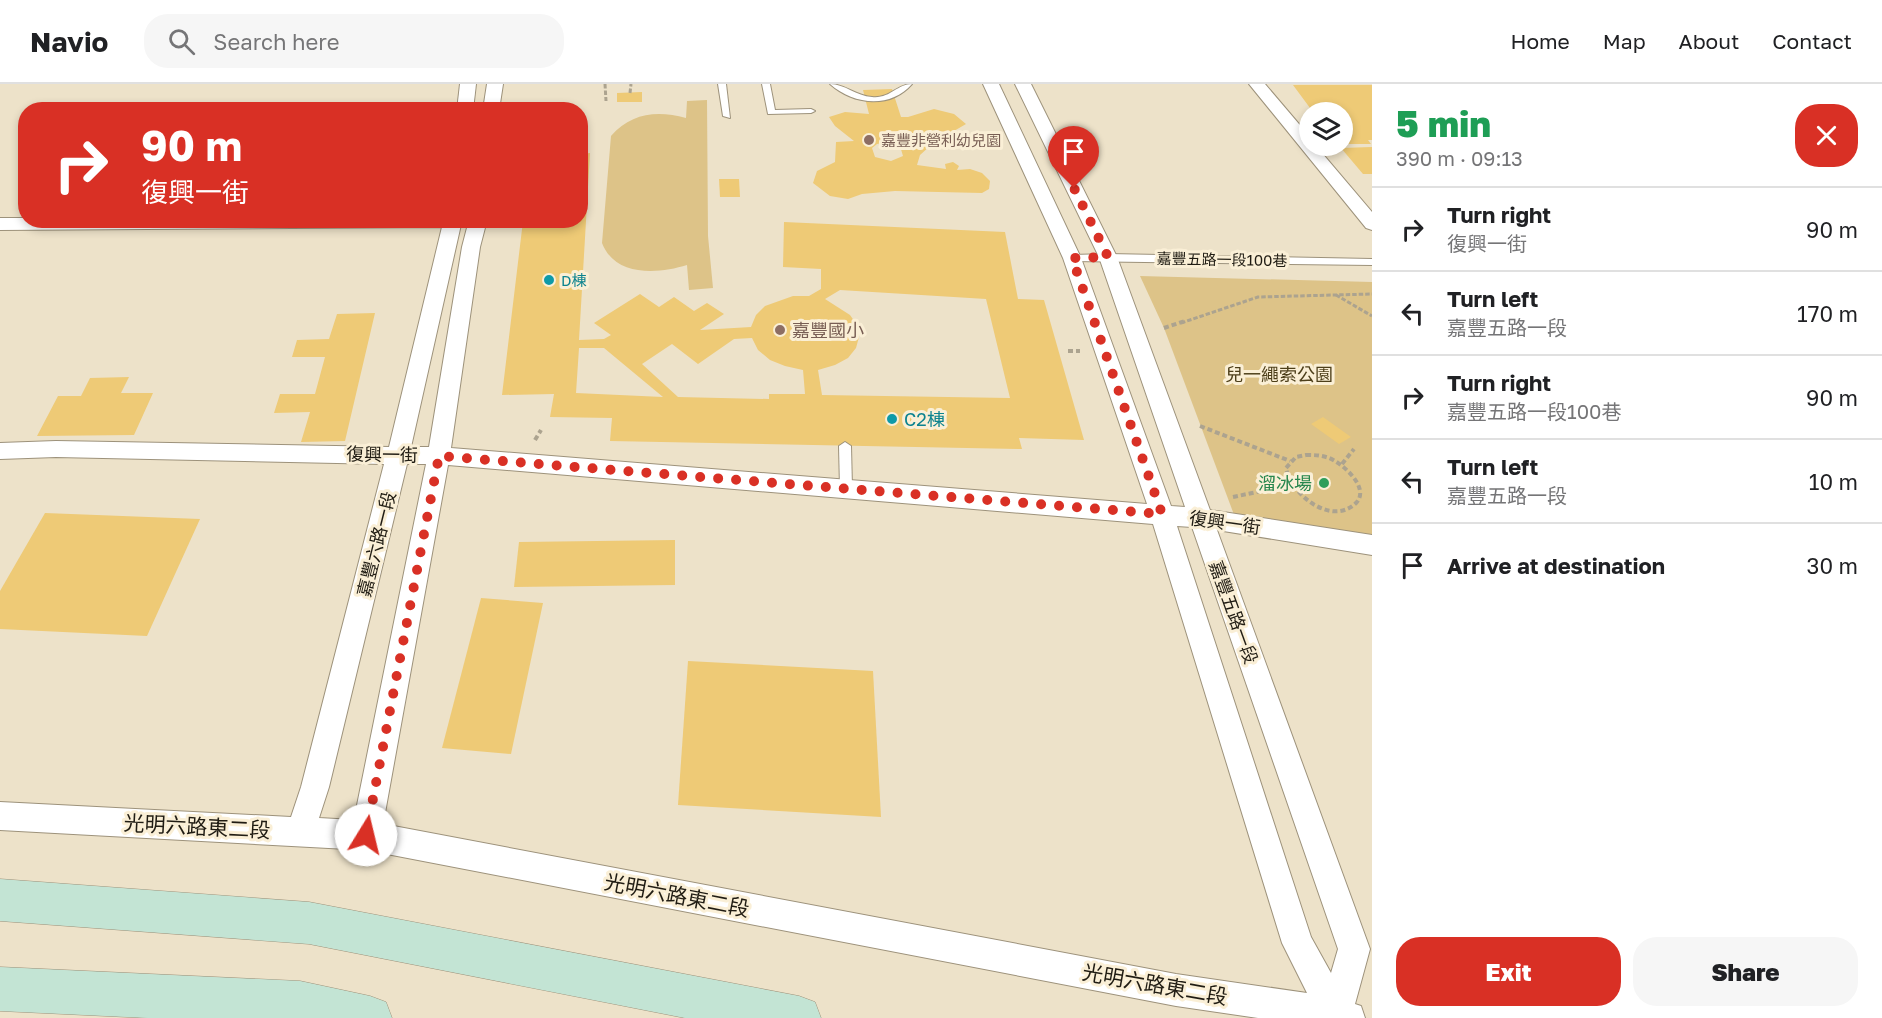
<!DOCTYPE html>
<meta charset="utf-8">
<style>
:root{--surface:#fff;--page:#f6f6f6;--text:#202124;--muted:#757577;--line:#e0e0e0;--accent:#d93025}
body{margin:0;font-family:"Golos Text","Noto Sans TC",sans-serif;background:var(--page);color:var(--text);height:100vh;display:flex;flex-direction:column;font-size:22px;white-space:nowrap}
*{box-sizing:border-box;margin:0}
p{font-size:20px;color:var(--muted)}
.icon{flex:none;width:33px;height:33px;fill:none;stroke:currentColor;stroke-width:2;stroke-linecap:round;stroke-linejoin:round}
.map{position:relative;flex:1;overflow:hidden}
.side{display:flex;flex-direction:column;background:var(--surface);width:510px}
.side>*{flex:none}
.hud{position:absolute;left:18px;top:18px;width:570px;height:126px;border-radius:24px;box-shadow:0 3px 9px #0003;background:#d93025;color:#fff;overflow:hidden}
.fabs{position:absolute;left:1299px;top:18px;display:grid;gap:12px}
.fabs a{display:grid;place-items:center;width:54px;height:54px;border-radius:50%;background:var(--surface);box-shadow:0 3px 9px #0003;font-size:30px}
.pin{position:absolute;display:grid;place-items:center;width:51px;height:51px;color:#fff;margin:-62px -26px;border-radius:50% 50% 50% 0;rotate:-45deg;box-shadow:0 0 6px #0007}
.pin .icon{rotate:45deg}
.me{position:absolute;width:66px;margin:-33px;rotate:9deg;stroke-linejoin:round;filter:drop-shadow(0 0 4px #0008)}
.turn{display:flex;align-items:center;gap:21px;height:126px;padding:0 24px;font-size:27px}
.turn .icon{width:78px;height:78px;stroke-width:2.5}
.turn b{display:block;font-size:42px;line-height:51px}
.round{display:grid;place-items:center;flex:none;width:63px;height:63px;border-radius:24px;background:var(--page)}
.head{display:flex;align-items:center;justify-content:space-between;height:102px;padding:0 24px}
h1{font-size:36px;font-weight:800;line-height:45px;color:#1e9e55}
.button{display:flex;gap:12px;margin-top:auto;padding:12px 24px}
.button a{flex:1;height:69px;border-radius:24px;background:var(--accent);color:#fff;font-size:24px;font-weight:800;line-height:69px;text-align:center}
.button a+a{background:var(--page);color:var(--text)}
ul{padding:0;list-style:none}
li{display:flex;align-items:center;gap:18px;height:84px;padding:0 24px;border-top:2px solid var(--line)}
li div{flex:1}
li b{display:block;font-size:22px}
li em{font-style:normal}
header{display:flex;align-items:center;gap:36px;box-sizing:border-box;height:84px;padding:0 30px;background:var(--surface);border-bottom:2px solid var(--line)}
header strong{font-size:28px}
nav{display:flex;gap:33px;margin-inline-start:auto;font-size:21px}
.search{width:420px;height:54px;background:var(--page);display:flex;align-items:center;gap:15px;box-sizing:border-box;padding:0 21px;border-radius:24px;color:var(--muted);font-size:22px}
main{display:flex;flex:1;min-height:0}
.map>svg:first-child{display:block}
</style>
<header>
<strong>Navio</strong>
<div class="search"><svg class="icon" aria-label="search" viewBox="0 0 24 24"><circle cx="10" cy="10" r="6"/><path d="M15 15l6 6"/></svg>Search here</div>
<nav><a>Home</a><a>Map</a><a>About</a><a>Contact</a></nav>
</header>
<main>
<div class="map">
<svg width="1372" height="934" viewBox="0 0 1372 934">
<rect width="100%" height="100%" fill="#ede2c9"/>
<g fill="#ddc388">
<path d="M707,16L708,152L713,204L689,206L687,181C658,190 615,193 602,159L611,52C631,29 657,26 686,34L687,17Z"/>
<path d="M1140,192L1372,198V455L1236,436L1164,244Z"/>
</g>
<g fill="#eeca76" fill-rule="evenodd">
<path d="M1293,1H1372V56H1368L1371,60H1342V28H1313Z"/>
<path d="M892,5L901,33H908L934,25L954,30L966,40L954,47L911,56L930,62L920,71L917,81L946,85L945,80L953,78L959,82L957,86L970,85L982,89L990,97L989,105L982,109L895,107L862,110L848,115L830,112L813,99L817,87L835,78L836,58L854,57L835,42L829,33L845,28L869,30L863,6ZM886,58L900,62L903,72L891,77L875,73L872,64L877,60Z"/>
<path d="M642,8V18H617V9Z"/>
<path d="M420,18L419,26H351V24Z"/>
<path d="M1372,63V90H1363L1341,64Z"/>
<path d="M590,69L579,256L604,255L611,251L594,239L640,210L659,223L674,213L694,227L707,219L724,230L700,246L751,243L756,231L765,222L793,212H809L821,205V185L783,183L784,138L1005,148L1018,215L1044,216L1084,356L1019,354L1022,365L610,357L612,334L550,333L554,310L502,311L523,137L580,136V70ZM840,206L986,215L1010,314L822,311L818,286L835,281L848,274L856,264L859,253L857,241L850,231L825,215ZM752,254L758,266L770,276L785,282L803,286L805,310H769V315L678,313L642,280L672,260L698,280L734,255ZM579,264H604L663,313L576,309Z"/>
<path d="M719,95H739L740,113H720Z"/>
<path d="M375,229L345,357L301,358L310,328L274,329L280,310H315L325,273H292L297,256L329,255L337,230Z"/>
<path d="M129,293L121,309H153L134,351L37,352L58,312H81L90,294Z"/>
<path d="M1323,333L1351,353L1339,360L1311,340Z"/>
<path d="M45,429L200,435L147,552L0,545V507Z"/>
<path d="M675,456V501L514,503L519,458Z"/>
<path d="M481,514L543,519L511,670L442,664Z"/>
<path d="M688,577L873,587L881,733L678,721Z"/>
</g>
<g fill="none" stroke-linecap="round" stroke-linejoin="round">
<defs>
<g id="lane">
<path d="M718,0H726L730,34L723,32Z"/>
<path d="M762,0H770L775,26L811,25L815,27L811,29L768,30Z"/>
<path d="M830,0C845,0 856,12 872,13C890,15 897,0 912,0C890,25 854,21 830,0Z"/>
<path d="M1108,170L1372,175V181L1072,177L1067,174L1072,171Z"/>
<path d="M845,358L851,362L852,404L846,409L840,404L839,362Z"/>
</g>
<g id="street">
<path d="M460,0H476L473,26H457Z"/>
<path d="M487,0H503L499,26H483Z"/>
<path d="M983,0H999L1081,174L1171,422L1185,423L1099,173L1015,0H1031L1117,173L1210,426L1372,451V471L1217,446L1370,865L1355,920L1361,922L1365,934H1258L1176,922L366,766L0,746V718L291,733L301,703L384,380L56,373L0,375V359L56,357L389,363L442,143L0,146V134H26V136H462L411,363H429L462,163L469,136H487L480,163L451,364L1147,420L1063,174ZM407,380H426L354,736L319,734L329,703ZM448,381L1153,440L1282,859L1307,909L1176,890L383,740ZM1177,442L1192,443L1338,865L1331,889L1311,853Z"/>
<path d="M1249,0H1265L1310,53V62H1316L1372,128V146L1366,144Z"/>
</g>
<g id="secondary">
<path d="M0,795L309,818L799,912L815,918L821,934H685L309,860L0,837Z"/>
<path d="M0,883L300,897L370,912L386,918L392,934H148L0,927Z"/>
</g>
</defs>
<use href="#lane" stroke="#9d927b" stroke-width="2"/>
<use href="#street" stroke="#9d927b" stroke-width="2"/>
<use href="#secondary" stroke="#9d927b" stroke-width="1"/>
<g stroke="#aca38f" stroke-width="3" stroke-dasharray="4.5 2" stroke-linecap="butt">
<path d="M605,0L606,17"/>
<path d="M630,9L631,0"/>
<path d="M1336,211L1372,232"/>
<path d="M1181,239L1258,213L1372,210"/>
</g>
<g stroke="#aca38f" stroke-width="4" stroke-dasharray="5 3" stroke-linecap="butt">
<path d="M1164,244L1185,237"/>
<path d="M1068,267H1080"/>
<path d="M1200,342L1290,377"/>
<path d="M535,356L541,346"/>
<path d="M1306,371C1314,371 1321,371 1329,374C1342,379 1371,404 1356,419C1331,443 1291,410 1286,384L1296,373Z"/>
<path d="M1342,380L1354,365"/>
<path d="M1233,413L1290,401"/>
</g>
<use href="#lane" fill="#fff" fill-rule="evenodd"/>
<use href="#street" fill="#fff" fill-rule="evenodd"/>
<use href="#secondary" fill="#c3e4d4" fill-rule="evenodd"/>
</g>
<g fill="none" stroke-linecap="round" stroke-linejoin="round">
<path stroke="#d93025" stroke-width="10" stroke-dasharray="0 18" d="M366,751L439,372L1162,430L1072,174L1108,173L1074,104"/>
</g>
<g fill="#8d6e63" stroke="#faefd6" stroke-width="2">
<circle cx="869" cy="56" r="6"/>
<circle cx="780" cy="246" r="6"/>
</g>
<g fill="#0f9aa8" stroke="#faefd6" stroke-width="2">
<circle cx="549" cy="196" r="6"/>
<circle cx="892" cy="335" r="6"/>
</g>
<circle fill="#2e9e5b" stroke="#faefd6" stroke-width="2" cx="1324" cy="399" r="6"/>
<g text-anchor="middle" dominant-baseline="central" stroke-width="6" stroke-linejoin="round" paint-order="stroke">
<g font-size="15" fill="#785e54" stroke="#faefd6" text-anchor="start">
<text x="881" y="56">嘉豐非營利幼兒園</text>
</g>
<g font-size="15" fill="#201c13" stroke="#faefd6">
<text transform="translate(1222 175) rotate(1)">嘉豐五路一段100巷</text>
</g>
<g font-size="15" fill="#0d838f" stroke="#faefd6" text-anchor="start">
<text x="561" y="196">D棟</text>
</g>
<g font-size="18" fill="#785e54" stroke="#faefd6" text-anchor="start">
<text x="792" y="246">嘉豐國小</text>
</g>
<g font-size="18" fill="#4d3f1a" stroke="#faefd6">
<text x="1279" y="290">兒一繩索公園</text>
</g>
<g font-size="18" fill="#0d838f" stroke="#faefd6" text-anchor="start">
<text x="904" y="335">C2棟</text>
</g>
<g font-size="18" fill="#201c13" stroke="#faefd6">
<text transform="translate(382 370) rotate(1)">復興一街</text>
<text transform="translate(1225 438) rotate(8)">復興一街</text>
<text transform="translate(376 460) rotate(-76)">嘉豐六路一段</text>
<text transform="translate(1234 528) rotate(70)">嘉豐五路一段</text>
</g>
<g font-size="18" fill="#27864d" stroke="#faefd6" text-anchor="end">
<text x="1312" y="399">溜冰場</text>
</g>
<g font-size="21" fill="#201c13" stroke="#faefd6">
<text transform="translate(197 742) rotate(3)">光明六路東二段</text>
<text transform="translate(677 811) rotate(11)">光明六路東二段</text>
<text transform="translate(1155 900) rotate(10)">光明六路東二段</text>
</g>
</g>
</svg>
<div class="fabs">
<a><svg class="icon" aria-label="layers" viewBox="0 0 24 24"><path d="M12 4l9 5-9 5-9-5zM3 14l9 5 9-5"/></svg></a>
</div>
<div class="pin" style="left:1074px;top:104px;background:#d93025"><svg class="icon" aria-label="arrive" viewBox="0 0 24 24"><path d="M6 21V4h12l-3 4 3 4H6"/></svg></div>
<svg class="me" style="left:366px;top:751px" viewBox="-20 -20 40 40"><circle r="19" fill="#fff"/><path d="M0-13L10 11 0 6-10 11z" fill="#d93025"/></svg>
<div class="hud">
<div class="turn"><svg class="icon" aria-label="right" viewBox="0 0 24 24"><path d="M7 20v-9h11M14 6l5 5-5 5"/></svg><div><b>90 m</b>復興一街</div></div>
</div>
</div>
<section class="side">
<div class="head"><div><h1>5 min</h1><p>390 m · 09:13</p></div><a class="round" style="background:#d93025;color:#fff"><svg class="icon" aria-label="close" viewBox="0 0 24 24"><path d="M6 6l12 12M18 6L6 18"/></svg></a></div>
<ul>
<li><svg class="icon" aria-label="right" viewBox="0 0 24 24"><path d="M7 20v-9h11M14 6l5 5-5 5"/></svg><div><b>Turn right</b><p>復興一街</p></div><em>90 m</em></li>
<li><svg class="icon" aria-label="left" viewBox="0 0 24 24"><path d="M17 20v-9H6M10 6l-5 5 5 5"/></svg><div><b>Turn left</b><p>嘉豐五路一段</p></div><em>170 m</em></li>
<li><svg class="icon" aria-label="right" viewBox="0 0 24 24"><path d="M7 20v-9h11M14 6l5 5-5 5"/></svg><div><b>Turn right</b><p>嘉豐五路一段100巷</p></div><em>90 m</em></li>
<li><svg class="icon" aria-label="left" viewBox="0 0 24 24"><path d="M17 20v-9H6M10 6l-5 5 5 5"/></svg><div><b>Turn left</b><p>嘉豐五路一段</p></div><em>10 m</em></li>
<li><svg class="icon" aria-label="arrive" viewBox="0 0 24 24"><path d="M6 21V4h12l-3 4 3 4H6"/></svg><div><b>Arrive at destination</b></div><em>30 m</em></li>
</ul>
<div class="button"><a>Exit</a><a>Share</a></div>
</section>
</main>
